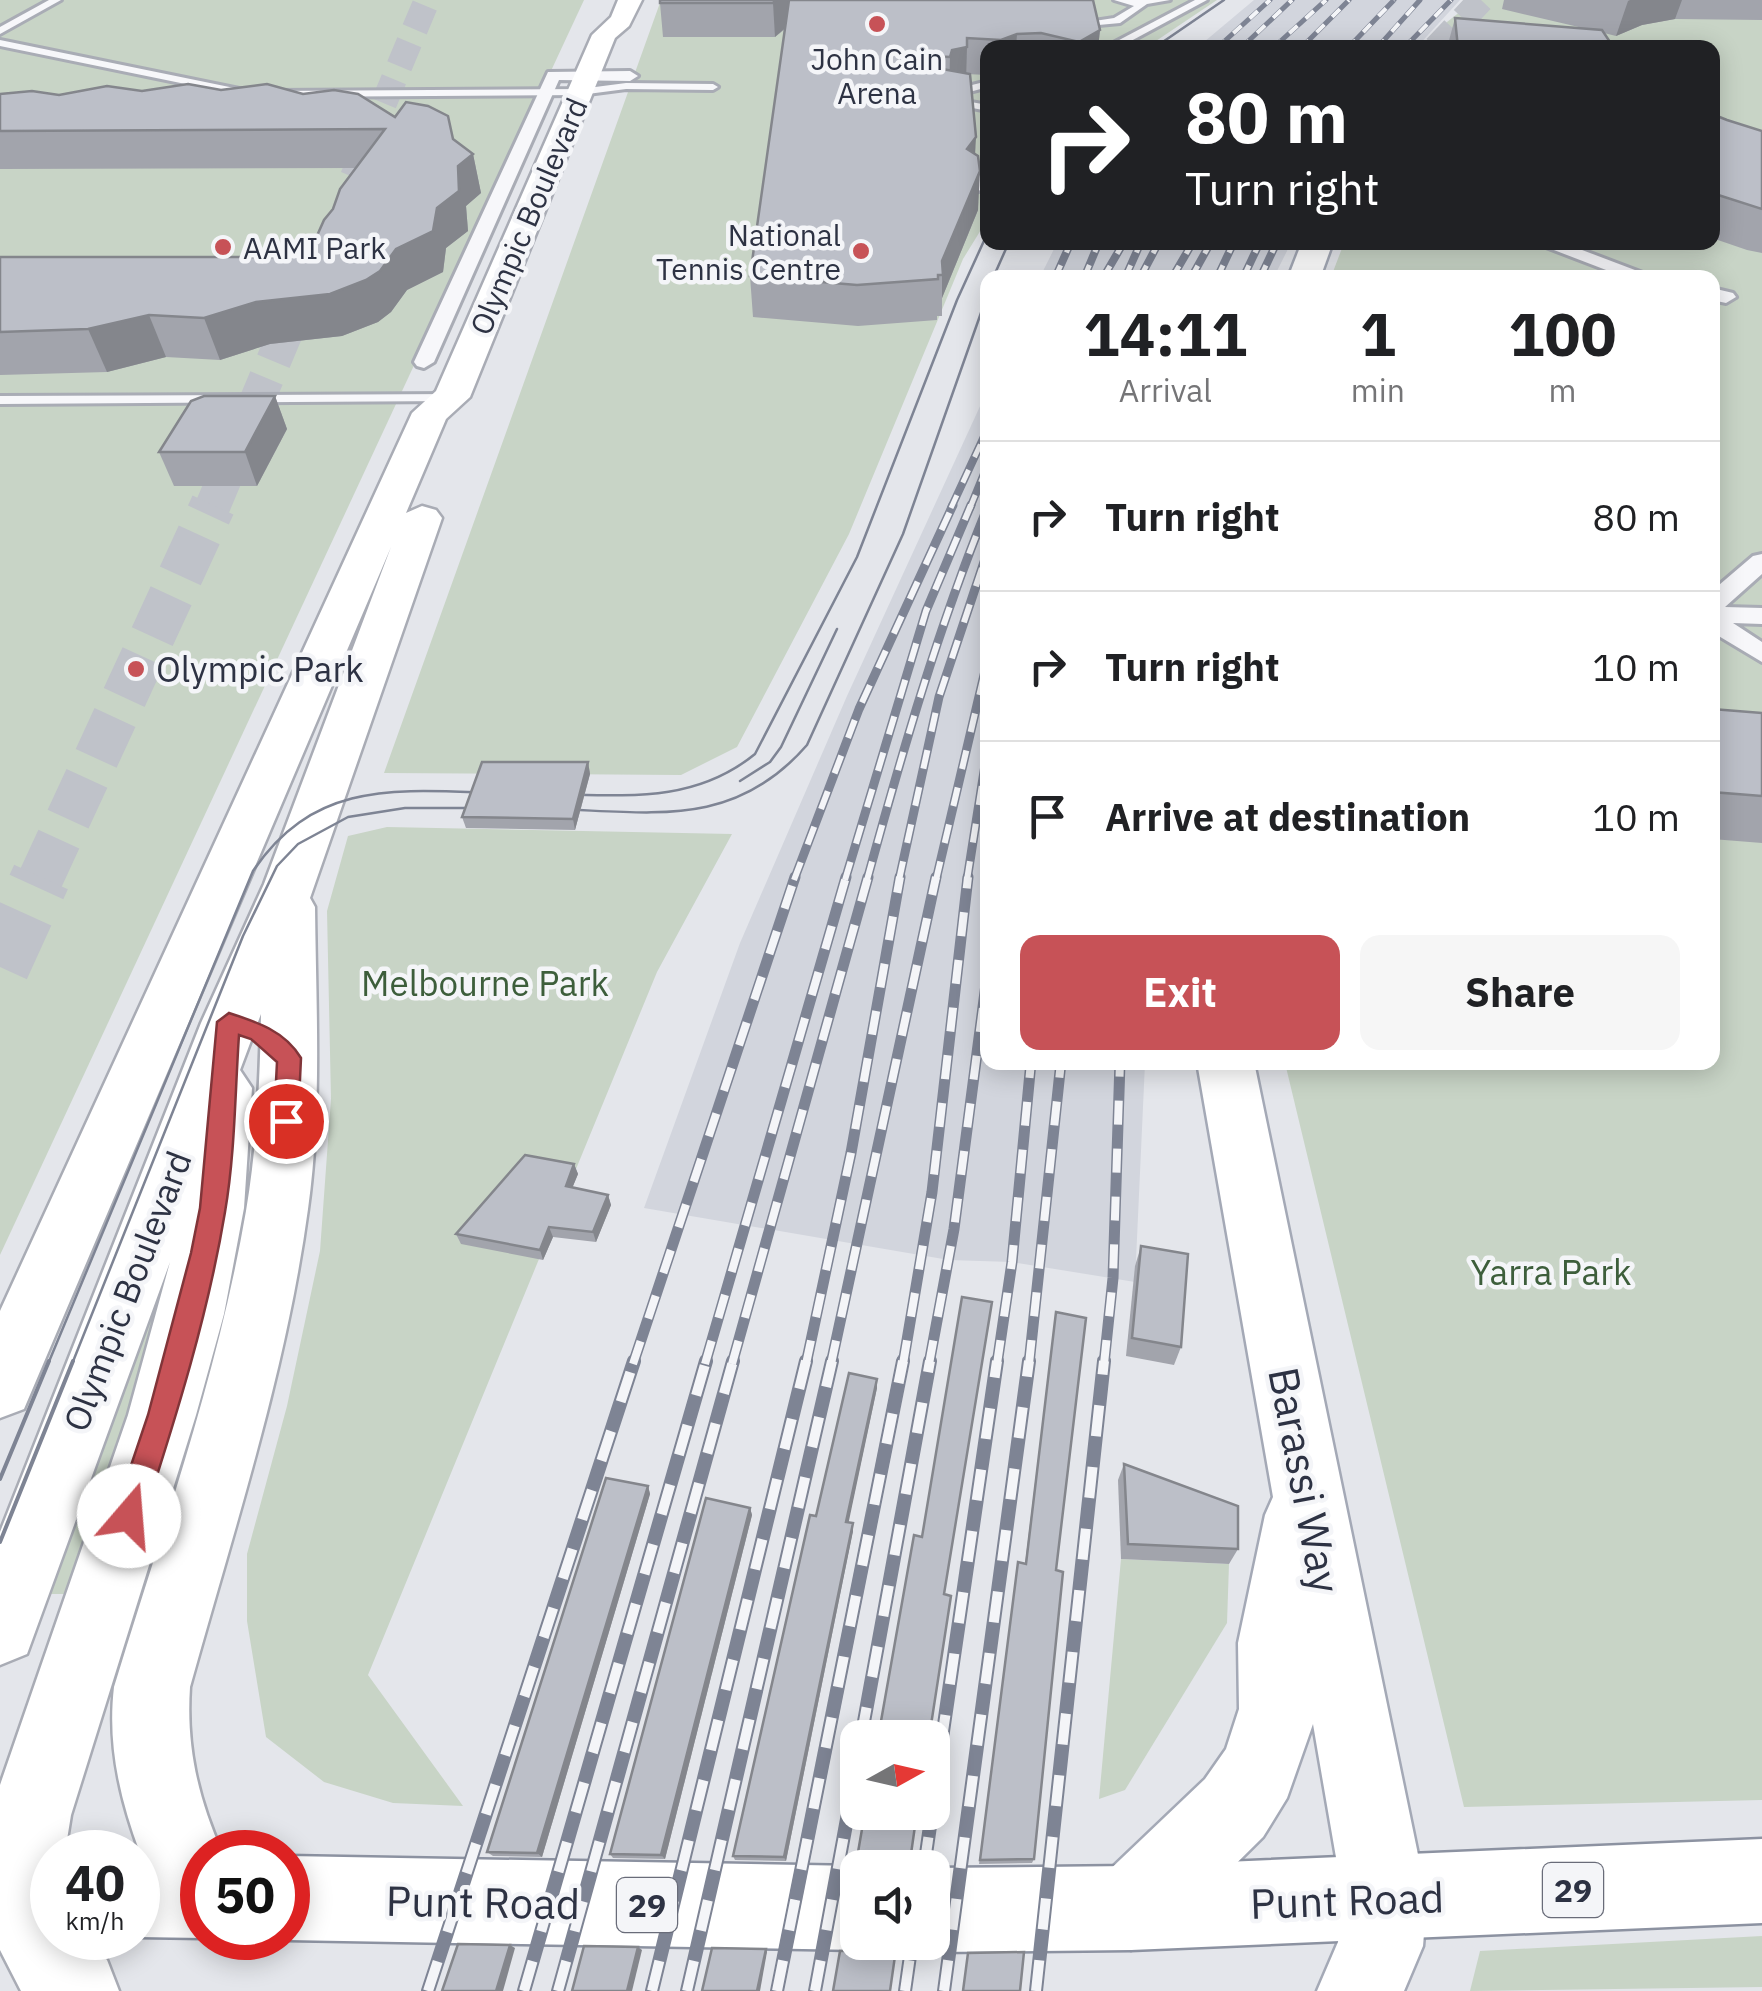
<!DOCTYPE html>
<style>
:root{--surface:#fff;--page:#f6f6f6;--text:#202124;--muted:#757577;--line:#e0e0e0;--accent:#c75257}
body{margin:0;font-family:"IBM Plex Sans",sans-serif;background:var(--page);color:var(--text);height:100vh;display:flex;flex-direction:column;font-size:38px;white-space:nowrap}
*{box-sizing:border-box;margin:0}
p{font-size:32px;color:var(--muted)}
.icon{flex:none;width:55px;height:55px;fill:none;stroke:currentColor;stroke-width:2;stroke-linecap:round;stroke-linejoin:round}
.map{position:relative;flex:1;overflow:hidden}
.sheet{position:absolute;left:980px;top:270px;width:740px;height:800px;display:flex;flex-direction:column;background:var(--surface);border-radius:20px;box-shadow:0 5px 25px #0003}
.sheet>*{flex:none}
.top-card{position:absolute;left:980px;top:40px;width:740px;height:210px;border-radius:20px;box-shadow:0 5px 25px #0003;background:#202124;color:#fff;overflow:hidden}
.needle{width:65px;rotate:82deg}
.fabs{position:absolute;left:840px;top:1720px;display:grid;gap:20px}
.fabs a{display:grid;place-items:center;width:110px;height:110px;border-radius:20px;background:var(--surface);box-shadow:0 5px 25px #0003;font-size:50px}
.speed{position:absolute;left:30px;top:1830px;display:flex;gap:20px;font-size:50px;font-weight:700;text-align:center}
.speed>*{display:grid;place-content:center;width:130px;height:130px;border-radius:50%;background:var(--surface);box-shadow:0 5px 25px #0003;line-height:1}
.speed small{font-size:25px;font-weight:400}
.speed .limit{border:15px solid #d22;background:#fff;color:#111}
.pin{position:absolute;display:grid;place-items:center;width:85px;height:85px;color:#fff;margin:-42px;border:5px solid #fff;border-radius:50%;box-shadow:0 2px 10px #0007}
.me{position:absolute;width:110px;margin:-55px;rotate:18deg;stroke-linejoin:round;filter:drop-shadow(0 0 8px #0008)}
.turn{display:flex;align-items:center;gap:35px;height:210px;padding:0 40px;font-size:45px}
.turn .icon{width:130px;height:130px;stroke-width:2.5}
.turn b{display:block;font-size:70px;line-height:85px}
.eta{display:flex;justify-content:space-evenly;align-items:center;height:170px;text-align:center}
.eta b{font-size:60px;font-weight:700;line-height:70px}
.action{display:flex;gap:20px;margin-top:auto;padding:20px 40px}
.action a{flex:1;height:115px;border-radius:20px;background:var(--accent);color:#fff;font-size:40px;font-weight:700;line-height:115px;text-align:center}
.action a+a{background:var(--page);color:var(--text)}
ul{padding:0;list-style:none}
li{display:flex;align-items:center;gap:30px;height:150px;padding:0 40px;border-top:2px solid var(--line)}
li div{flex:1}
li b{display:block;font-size:38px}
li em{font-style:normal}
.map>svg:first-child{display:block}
</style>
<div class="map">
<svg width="1762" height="1991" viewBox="0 0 1762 1991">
<rect width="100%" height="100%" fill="#e4e6eb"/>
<g fill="#d2d5dd">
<path d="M1254,0H1460L1417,47H1198Z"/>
<path d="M1057,243V242L1291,243L1274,277H1040Z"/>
<path d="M987,391L988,1062L1145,1063L1135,1282L1012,1262L949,1260L644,1208L740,943L847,696Z"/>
</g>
<g fill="#c8d4c6">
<path d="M0,0H584L0,1255Z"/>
<path d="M661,0H1217L1147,47L988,48L987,220L963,259L849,534L737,747L681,775L384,773Z"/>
<path d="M1475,0H1762V1800L1464,1807L1285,1063L1712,1062V278L1331,277L1344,243L1712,242V48L1426,47L1447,22Z"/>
<path d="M387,827L732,834L657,972L368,1675L463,1806L393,1803L324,1782L266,1737L247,1621V1554L287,1406L320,1251L331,1099L327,911L348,836Z"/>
<path d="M160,1277H174L75,1594H36Z"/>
<path d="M1121,1559L1229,1564L1227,1623L1125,1790L1099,1799Z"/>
<path d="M1762,1936V1987L1470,1991L1480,1951Z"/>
</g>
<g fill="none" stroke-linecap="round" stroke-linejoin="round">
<path stroke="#bfc2c9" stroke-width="26" stroke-dasharray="26 14" stroke-linecap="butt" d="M1436,48L1481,0"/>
<path stroke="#bfc2c9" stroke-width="26" stroke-dasharray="26 14" stroke-linecap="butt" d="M353,177L427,0"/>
<path stroke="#bfc2c9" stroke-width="35" stroke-dasharray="35 18" stroke-linecap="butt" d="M212,508L310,274"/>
<path stroke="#bfc2c9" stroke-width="45" stroke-dasharray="45 22" stroke-linecap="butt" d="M40,880L213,505"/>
<path stroke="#bfc2c9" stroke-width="59" stroke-dasharray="59 29" stroke-linecap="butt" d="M0,967L41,877"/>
<defs>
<g id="service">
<path d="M49,0H61L0,34V27Z"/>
<path d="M1114,0H1170L1147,4L1120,23L1088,26V22L1114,18L1134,6Z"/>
<path d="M1195,0H1207L1118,48H1104Z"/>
<path d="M0,40L249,91L254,94L249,97L0,46Z"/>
<path d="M988,81V87L962,94L965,101L988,105V111L957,105L952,90Z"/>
<path d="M626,83L713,84L718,87L713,90L626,89L580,95L273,97L268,94L273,91L580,89Z"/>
<path d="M984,169H988V180L979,191H971L969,188Z"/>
<path d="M457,394L459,397L452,401L0,404V396Z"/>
</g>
<g id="pedestrian">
<path d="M548,72L630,71L638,76L630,81L559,80L434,362L424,368L417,366L414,362Z"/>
<path d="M1533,242H1561L1656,278H1627Z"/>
<path d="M1712,288L1733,293L1736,297L1726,303L1712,300Z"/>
<path d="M1762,554V574L1725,607L1762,608V624L1733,623L1762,642V662L1712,632V591L1753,556Z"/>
</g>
<path id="secondary" d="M618,0H642L629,26L615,38L470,397L446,419L406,513L422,506L436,510L442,518L310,898L315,907C316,1008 322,1109 308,1209C286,1372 234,1529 190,1687C186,1747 198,1798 222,1852H202V1936L169,1926C137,1847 104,1774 114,1687C162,1530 218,1374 246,1211C257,1146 260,1080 261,1014L240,1070L252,1088L244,1208L224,1314L196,1415L71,1815L65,1852H52V1938H87L107,1960L119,1991H21L0,1950V1785L128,1415L170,1262L27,1654L0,1665V1532L201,1023L264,884L391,547L24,1409L0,1418V1311L412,413L436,391L592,35L611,17Z"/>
<g id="primary">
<path d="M1302,242H1333L1320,278H1288Z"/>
<path d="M1197,1062H1254L1427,1898L1423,1946L1404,1991H1317L1338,1942L1343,1898L1313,1724L1287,1798L1263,1837L1161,1938L1131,1950L1101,1938L1089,1908L1101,1878L1205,1779L1226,1749L1239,1709L1238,1643L1265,1515L1273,1497Z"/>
</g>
<g id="trunk">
<path d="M1762,1839V1923L1131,1950L932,1952L909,1942H932V1868L1131,1866Z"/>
<path d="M0,1852H53L52,1936H0Z"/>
<path d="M138,1853L202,1854L203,1938L138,1937Z"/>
<path d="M288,1856L858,1866L862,1868H858V1942H876L858,1950L288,1940L282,1938H288Z"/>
</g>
</defs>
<use href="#service" stroke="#a9acb5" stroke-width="6"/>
<use href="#pedestrian" stroke="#a9acb5" stroke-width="6"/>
<use href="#secondary" stroke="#a9acb5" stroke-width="5"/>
<use href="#primary" stroke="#a4a9b6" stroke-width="5"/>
<use href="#trunk" stroke="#8c92a1" stroke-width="5"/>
<use href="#service" fill="#f7f7fa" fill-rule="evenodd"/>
<use href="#pedestrian" fill="#f7f7fa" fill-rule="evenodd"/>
<use href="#secondary" fill="#fff" fill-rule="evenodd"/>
<use href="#primary" fill="#fff" fill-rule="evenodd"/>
<use href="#trunk" fill="#fff" fill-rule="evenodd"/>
<g stroke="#7e8494" stroke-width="2.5">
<path d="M1154,48L1224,0"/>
<path d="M993,278L1009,242"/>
<path d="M740,781L770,762L781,747L837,629"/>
<path d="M558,794C630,796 696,802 755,754L857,557L957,300L988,232"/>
<path d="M553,809C654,812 734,829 807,745L903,534L988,293"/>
<path d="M48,1364L253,871C315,779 398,790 498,793"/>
<path d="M72,1364L243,936L277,866L298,844L348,817L405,808H493"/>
</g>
<g stroke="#7e8494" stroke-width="4">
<path d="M0,1479L49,1361"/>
<path d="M0,1542L73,1361"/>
</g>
<defs>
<g id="rail-far4">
<path d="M1217,48L1270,0"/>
<path d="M1241,48L1292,0"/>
<path d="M1273,48L1326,0"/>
<path d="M1301,48L1349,0"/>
<path d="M1348,48L1394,0"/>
<path d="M1377,48L1420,0"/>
<path d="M1404,48L1451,0"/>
</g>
<g id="rail-far3">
<path d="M1055,278L1071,242"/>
<path d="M1084,278L1099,242"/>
<path d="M1103,278L1124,242"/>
<path d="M1125,278L1141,242"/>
<path d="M1140,278L1159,242"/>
<path d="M1172,278L1193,242"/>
<path d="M1191,278L1211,242"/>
<path d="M1217,278L1234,242"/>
<path d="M1243,278L1260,242"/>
<path d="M1260,278L1277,242"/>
<path d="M951,508L988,428"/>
<path d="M970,508L988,464"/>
</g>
<g id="rail-far2">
<path d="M794,880L859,709L953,505"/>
<path d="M845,880L926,611L971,505"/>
<path d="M867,880C902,753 938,628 988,506"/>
<path d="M899,880L939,697L988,550"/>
<path d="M936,880L988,658"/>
<path d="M967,880L988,746"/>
</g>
<g id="rail-far1">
<path d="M633,1364L795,877"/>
<path d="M705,1364L846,877"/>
<path d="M732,1364L868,877"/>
<path d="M806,1364L851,1153L900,877"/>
<path d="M831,1364L936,877"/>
<path d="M903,1364L932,1192L968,877"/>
<path d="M929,1364L954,1229L988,969"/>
<path d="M997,1364L1012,1262L1031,1062"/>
<path d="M1029,1364L1061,1062"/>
<path d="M1104,1364L1113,1278L1120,1062"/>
</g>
<g id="rail">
<path d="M861,1738L930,1361"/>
<path d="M932,1807L997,1361"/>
<path d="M924,1868L932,1812"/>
<path d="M428,1991L634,1361"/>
<path d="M524,1991L706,1361"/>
<path d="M558,1991L733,1361"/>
<path d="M652,1991L806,1361"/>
<path d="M687,1991L832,1361"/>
<path d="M777,1991L903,1361"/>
<path d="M815,1991L858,1760"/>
<path d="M905,1991L912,1942"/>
<path d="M944,1991L1029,1361"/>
<path d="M1036,1991L1104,1361"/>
</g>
</defs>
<use href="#rail-far4" stroke="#7e8494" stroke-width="5"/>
<use href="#rail-far3" stroke="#7e8494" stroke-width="8"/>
<use href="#rail-far2" stroke="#7e8494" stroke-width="9"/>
<use href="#rail-far1" stroke="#7e8494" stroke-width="11"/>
<use href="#rail" stroke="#7e8494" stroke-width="14"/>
<use href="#rail-far4" stroke="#f4f5f8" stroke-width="4" stroke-dasharray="11" stroke-linecap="butt"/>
<use href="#rail-far3" stroke="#f4f5f8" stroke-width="5" stroke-dasharray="14" stroke-linecap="butt"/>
<use href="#rail-far2" stroke="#f4f5f8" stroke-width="6" stroke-dasharray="19" stroke-linecap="butt"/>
<use href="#rail-far1" stroke="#f4f5f8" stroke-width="8" stroke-dasharray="24" stroke-linecap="butt"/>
<use href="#rail" stroke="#f4f5f8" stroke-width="10" stroke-dasharray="31" stroke-linecap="butt"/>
</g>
<g fill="#a2a4ac">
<path d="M1093,0L1100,30L1098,48H988V75L966,74L975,154L978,210L942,298V316H937V320L858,326L753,317L750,276L785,29L775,37H663L660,3Z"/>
<path d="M1504,0H1762V20L1675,19L1642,25L1616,36L1604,33L1614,48H1447L1455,18L1583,28L1502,9Z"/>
<path d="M221,90L303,94L395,117L453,139L473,154L481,193L466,206L468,231L446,248L443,272L407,290L391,312L378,322L342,336L270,344L220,360L166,357L107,372L0,375V257H283L312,247L356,168L0,169V94L59,95L142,91Z"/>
<path d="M1712,114L1727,120L1762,131V253L1747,250L1712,238Z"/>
<path d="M275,396L287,429L257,486H174L159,452Z"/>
<path d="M1712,709L1762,713V843L1712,839Z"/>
<path d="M588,762L590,774L575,830L466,828L462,817Z"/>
<path d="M574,1164L578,1174L572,1188L608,1195L611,1205L596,1242L553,1237L543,1260L461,1244L456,1234Z"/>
<path d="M1141,1246L1181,1347L1174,1365L1126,1356L1135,1266Z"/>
<path d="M1056,1312V1570L1034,1859L1032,1863L979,1864L1017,1570L1018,1562L1025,1564Z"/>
<path d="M877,1379V1388L848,1522L853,1531L786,1861L735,1860L733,1856L816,1516Z"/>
<path d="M1124,1464L1238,1549L1229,1564L1121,1559L1118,1480Z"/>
<path d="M648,1486L650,1494L542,1857L493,1856L487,1852Z"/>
<path d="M750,1508L752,1515L665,1859L613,1858L610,1854Z"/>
</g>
<g fill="#84868c">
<path d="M776,0H791L792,22L775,37L773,3Z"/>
<path d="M1630,0H1682L1675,19L1642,25L1616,36L1628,1Z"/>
<path d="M1100,30L1098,48H1078L1079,42Z"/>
<path d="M1017,34L1016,48H1001V40Z"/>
<path d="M967,47L966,83L949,93L950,57L952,50Z"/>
<path d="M932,56L931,92L923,62Z"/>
<path d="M976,137L974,175L967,149Z"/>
<path d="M473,154L481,193L466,206L468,231L446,248L443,272L407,290L391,312L378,322L342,336L270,344L220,360L204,318L396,249L437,208L458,166Z"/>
<path d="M980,171L978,210L942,298V261Z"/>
<path d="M149,315L166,357L107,372L88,329Z"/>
<path d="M275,396L287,429L257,486L245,452Z"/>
<path d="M588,762L590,774L575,830L573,819Z"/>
<path d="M574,1164L578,1174L569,1196L566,1186Z"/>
<path d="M608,1195L611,1205L596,1242L593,1232Z"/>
<path d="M549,1227L553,1237L543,1260L540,1250Z"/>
<path d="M877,1379V1388L847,1530L846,1522Z"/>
<path d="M648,1486L650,1494L542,1857L537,1853Z"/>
<path d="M750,1508L752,1515L665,1859L661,1855Z"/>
<path d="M853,1523V1531L786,1861L784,1857Z"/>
<path d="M510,1945L515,1948L503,1991H496Z"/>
<path d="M638,1947L642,1950L632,1991H627Z"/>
<path d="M766,1949L767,1952L760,1991H757Z"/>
</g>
<g fill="#bcbfc8" stroke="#84868c" stroke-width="2.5">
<path d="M660,0H776L773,3H660Z"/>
<path d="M789,0H1093L1100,30L1079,42L1041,33L1017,34L1001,40L967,38V47L952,50L950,57L932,56L923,62L926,66L970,74L976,137L967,149L978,156L980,171L942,261L943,275H938V279L857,285L750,276Z"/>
<path d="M1455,18L1602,30L1614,48H1458Z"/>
<path d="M188,84L221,90L267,84L303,94L334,90L358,94L395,117L406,102L428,106L448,116L453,139L473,154L458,166L459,191L437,208L433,231L396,249L380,271L366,280L330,294L256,302L204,318L149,315L88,329L0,332V257H283L312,247L324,220L333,209L340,189L385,129L0,131V94L32,91L59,95L107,86L142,91Z"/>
<path d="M1712,114L1727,120L1762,131V209L1712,193Z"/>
<path d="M204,396H275L245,452H159L191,401Z"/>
<path d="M1712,709L1762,713V796L1712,792Z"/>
<path d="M482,762H588L573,819L462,817Z"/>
<path d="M525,1155L574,1164L566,1186L608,1195L593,1232L549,1227L540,1250L456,1234Z"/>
<path d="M1141,1246L1188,1254L1181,1347L1132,1338Z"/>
<path d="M962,1297L992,1302L944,1594L951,1596L929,1738H878L914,1535L922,1537Z"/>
<path d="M1056,1312L1086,1318L1056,1570L1063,1572L1034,1859L980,1860L1018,1562L1026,1564Z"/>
<path d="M849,1373L877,1379L846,1522L853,1523L784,1857L733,1856L810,1515L816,1516Z"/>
<path d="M1124,1464L1238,1506V1549L1128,1544Z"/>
<path d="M606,1478L648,1486L537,1853L487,1852Z"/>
<path d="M706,1498L750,1508L661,1855L610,1854Z"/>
<path d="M865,1812H917L909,1868H862L865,1863L857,1858Z"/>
<path d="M875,1942H897L890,1991H833L840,1951H859Z"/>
<path d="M458,1944L510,1945L496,1991H442Z"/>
<path d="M584,1946L638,1947L627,1991H572Z"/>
<path d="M712,1948L766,1949L757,1991H702Z"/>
<path d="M1024,1952L1020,1991H963L968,1953Z"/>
</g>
<path fill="#c75257" stroke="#813539" stroke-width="2.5" d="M229,1013C257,1022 285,1031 301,1058L298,1121L295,1128H278L274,1121L277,1062L251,1039L239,1035C235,1093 235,1154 225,1212C208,1315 176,1417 144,1516L139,1527L129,1531L118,1527L114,1516L148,1415L191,1253L200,1208L217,1022Z"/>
<g fill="#c75257" stroke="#f4f5f8" stroke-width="4">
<circle cx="877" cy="24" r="10"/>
<circle cx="223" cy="247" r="10"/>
<circle cx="861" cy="251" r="10"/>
<circle cx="136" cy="669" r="10"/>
</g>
<g text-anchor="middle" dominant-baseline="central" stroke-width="9" stroke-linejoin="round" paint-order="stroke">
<g font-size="30" fill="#2d3243" stroke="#f4f5f8">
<text x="877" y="58">John Cain<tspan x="877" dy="34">Arena</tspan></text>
<text x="841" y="234" text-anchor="end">National<tspan x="841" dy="34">Tennis Centre</tspan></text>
<text x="243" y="247" text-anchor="start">AAMI Park</text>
</g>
<g font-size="30" fill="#2d3243" stroke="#f4f5f8">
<text transform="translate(528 216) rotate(-67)">Olympic Boulevard</text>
</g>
<g fill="#f4f5f8" stroke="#696c79" stroke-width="2.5">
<rect x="1543" y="1863" width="60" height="54" rx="8"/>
<rect x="617" y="1878" width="60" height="54" rx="8"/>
</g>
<g font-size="32" font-weight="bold" fill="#2d3243">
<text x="1573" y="1890">29</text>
<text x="647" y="1905">29</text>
</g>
<g font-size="35" fill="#2d3243" stroke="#f4f5f8" text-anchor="start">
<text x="156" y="669">Olympic Park</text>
</g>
<g font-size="35" fill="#3d5e3b" stroke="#f4f5f8">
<text x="485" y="983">Melbourne Park</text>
<text x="1551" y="1272">Yarra Park</text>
</g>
<g font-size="35" fill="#2d3243" stroke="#f4f5f8">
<text transform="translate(127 1291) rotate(-69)">Olympic Boulevard</text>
</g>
<g font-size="42" fill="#2d3243" stroke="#f4f5f8">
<text transform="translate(1305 1480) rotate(79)">Barassi Way</text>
<text transform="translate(1347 1900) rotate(-2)">Punt Road</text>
<text transform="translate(483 1902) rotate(1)">Punt Road</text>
</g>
</g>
</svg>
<div class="fabs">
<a><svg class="needle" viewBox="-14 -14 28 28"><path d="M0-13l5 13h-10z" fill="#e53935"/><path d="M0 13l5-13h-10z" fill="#757577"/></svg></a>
<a><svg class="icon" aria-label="sound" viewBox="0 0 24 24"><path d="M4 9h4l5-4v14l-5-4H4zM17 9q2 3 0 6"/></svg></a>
</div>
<div class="speed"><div>40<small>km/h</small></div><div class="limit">50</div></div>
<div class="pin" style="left:286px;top:1121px;background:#d93025"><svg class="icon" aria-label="arrive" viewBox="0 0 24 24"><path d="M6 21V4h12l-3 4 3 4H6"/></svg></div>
<svg class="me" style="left:129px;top:1516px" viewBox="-20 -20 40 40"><circle r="19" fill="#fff"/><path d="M0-13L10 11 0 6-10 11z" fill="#c75257"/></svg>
<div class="top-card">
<div class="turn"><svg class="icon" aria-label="right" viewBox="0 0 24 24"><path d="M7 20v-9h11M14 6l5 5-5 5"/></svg><div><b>80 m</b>Turn right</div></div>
</div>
<section class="sheet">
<div class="eta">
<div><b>14:11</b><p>Arrival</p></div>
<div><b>1</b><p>min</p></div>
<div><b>100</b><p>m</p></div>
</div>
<ul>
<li><svg class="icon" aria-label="right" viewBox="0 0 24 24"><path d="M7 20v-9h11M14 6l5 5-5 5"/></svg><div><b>Turn right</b></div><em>80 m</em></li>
<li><svg class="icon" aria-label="right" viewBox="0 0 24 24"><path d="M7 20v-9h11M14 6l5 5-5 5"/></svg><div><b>Turn right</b></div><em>10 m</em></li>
<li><svg class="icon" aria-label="arrive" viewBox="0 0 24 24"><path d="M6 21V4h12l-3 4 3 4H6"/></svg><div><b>Arrive at destination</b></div><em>10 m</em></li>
</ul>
<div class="action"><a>Exit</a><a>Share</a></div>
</section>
</div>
